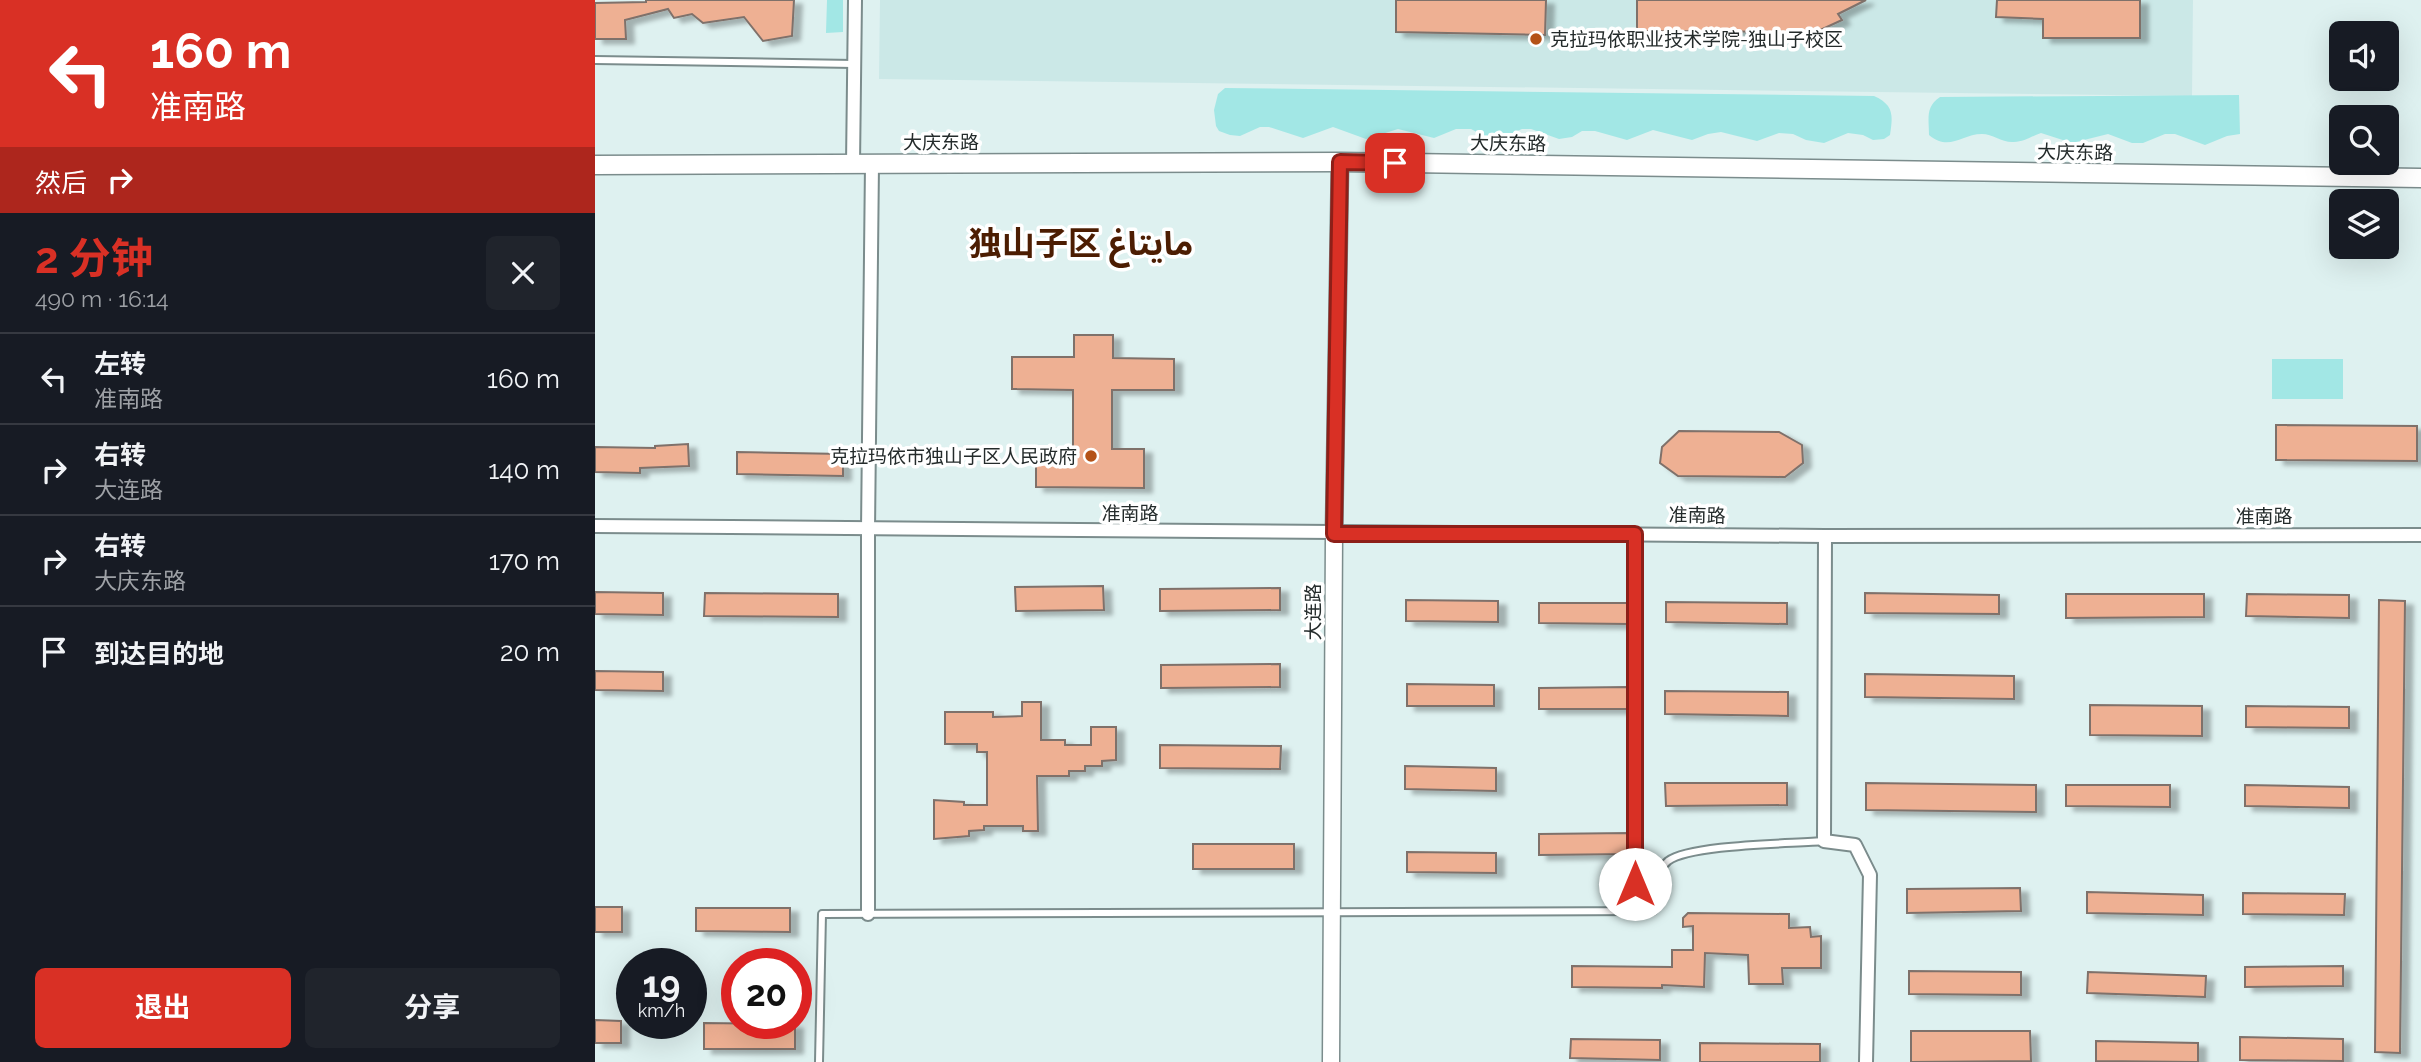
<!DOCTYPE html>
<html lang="zh">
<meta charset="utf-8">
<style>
:root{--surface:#171b24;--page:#20242c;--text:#f1f3f6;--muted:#9ea1a6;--line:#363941;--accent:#d93025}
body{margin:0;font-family:Raleway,"Noto Sans Arabic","Noto Sans SC",sans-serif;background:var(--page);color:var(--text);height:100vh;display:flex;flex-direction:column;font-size:26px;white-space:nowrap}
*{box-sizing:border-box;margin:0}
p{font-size:23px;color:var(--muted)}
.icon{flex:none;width:38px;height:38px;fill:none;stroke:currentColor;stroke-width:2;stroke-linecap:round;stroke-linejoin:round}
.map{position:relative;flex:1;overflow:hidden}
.drawer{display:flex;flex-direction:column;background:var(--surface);width:595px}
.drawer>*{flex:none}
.top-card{background:#d93025;color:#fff;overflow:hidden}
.controls{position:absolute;left:1734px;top:21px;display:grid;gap:14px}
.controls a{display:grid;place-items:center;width:70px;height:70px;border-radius:10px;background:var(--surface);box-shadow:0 7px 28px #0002;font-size:35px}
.speed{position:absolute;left:21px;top:948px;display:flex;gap:14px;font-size:35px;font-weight:700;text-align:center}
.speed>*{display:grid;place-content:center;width:91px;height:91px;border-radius:50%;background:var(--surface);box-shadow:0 7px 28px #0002;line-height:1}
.speed small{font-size:18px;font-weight:400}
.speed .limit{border:10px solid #d22;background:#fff;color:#111}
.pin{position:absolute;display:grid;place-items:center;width:60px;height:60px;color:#fff;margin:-30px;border-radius:14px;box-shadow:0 4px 10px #0006}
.me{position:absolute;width:77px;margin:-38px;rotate:0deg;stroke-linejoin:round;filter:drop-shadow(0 0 5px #0008)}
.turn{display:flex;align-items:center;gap:24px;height:147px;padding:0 35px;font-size:32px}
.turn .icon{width:91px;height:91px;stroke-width:2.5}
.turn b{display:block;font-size:49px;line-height:60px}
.then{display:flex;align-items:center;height:66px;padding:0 35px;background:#0003;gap:14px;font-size:26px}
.round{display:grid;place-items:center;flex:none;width:74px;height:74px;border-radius:10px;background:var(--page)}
.head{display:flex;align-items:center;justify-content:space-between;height:119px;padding:0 35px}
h1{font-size:42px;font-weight:700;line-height:52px;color:var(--accent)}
.cta{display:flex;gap:14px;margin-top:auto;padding:14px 35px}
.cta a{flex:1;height:80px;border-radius:10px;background:var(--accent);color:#fff;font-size:28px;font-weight:700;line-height:80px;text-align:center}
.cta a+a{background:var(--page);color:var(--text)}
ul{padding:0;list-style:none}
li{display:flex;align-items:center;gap:21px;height:91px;padding:0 35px;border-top:2px solid var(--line)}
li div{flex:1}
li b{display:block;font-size:26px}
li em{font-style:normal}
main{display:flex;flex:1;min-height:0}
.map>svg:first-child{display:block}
</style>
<main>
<section class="drawer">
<div class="top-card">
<div class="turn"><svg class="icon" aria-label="left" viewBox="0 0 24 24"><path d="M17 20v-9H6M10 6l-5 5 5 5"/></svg><div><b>160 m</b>准南路</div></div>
<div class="then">然后<svg class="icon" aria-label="right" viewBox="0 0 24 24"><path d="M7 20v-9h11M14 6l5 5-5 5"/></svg></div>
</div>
<div class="head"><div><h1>2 分钟</h1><p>490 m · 16:14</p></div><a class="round"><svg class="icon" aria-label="close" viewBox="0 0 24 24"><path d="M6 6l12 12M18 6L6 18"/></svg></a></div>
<ul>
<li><svg class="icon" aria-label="left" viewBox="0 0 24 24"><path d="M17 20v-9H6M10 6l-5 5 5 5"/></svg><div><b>左转</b><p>准南路</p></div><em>160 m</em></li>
<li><svg class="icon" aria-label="right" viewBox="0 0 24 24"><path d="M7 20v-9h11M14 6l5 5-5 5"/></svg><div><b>右转</b><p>大连路</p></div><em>140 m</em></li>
<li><svg class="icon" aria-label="right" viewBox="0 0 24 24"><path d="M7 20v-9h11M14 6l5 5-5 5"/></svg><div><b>右转</b><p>大庆东路</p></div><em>170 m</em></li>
<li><svg class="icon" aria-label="arrive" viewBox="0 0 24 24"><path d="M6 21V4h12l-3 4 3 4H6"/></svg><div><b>到达目的地</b></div><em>20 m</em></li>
</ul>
<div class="cta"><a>退出</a><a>分享</a></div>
</section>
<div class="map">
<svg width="1826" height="1062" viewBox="0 0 1826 1062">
<defs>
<filter id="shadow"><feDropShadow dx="8" dy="4.5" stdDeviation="2" flood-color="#0004"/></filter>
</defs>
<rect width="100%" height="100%" fill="#def1f0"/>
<path fill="#cbe8e7" d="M285,0H1598L1597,96L284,79Z"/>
<g fill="#a2e7e5">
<path d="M232,0H248V32L231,33Z"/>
<path d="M630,88L1279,96C1299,105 1298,115 1295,135L1289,139L1278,140L1268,135L1253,133L1229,143L1211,140L1198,134L1184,133L1162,141L1126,132L1113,134L1097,140L1058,130L1032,140L1000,131H987L977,137L964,139L936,129H927L908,137L893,138L876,129H861L839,138L803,129L771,139L738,127L708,138L674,127H665L645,136L635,135L624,131L621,126L619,110L623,94Z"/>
<path d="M1644,95L1645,134L1632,136L1610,145L1580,134H1570L1548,143H1537L1513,134L1477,143L1446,133C1437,136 1429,142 1419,142C1407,143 1398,134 1387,134C1366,134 1355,152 1334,135C1334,119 1330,107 1345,97Z"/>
<rect x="1677" y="359" width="71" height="40"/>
</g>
<g fill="#eeb093" stroke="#7f716b" stroke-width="2" filter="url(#shadow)">
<path d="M51,0H199L197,36L168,41L149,17L108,23L97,14L79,18L73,9L30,20L31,39H0V3L51,2Z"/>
<path d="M801,0H951L950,35L801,32Z"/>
<path d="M1042,0H1271L1243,14L1247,20L1221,32L1042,31Z"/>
<path d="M1402,0H1545V38H1448V19L1401,17Z"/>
<path d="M479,335H518V358L579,359V390H517V449H549V488L441,487V448H478V390L417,389V357H479Z"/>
<path d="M1681,425L1822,426V461L1681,460Z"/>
<path d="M1084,431L1184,432L1207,445L1208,463L1190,477L1083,476L1065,463L1067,447Z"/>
<path d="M93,444L94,466L45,468V473L0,472V447L60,448V446Z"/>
<path d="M142,452L248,454V476L142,474Z"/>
<path d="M508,586L509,610L421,611L420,587Z"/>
<path d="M685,588V610L565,611V589Z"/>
<path d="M0,592L68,593V615L0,614Z"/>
<path d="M110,593L243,594V617L109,616Z"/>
<path d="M1270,593L1404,595V614L1270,613Z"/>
<path d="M1471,594H1609V617L1471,618Z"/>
<path d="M1652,594L1754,595V618L1651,616Z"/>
<path d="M811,600L903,601V622L811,621Z"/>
<path d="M1784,600L1810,601L1805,1053L1780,1052Z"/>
<path d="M1071,602L1192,603V624L1071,622Z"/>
<path d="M944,603H1034V624L944,623Z"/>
<path d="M685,664V687L566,688V665Z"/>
<path d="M0,671L68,672V691L0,690Z"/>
<path d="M1270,674L1419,676V699L1270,697Z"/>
<path d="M812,684L899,685V706H812Z"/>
<path d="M1033,687V709H944V688Z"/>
<path d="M1070,691L1193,692V716L1070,714Z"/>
<path d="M427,702H446V740H470V745H496V727H521V760L507,761V766H490V771H474V776H442L443,831H428V826H389V830L374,831V836L339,839V800L369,802V805H392V752H382V744H350V712H398V717L427,716Z"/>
<path d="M1495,705L1607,706V736L1495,735Z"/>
<path d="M1651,706L1754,707V728L1651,727Z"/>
<path d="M565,745L686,746L685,769L565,768Z"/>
<path d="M810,766L901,768V791L810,789Z"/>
<path d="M1070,783H1192V805L1071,806Z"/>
<path d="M1271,783L1441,785V812L1271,810Z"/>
<path d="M1471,785H1575V807L1471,806Z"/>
<path d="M1650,785L1754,787V808L1650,806Z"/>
<path d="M1034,833V854L944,855V834Z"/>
<rect x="598" y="844" width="101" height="25"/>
<path d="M812,852L901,853V873L812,872Z"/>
<path d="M1425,888L1426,911L1312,913V889Z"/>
<path d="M1492,892L1608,895V915L1492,913Z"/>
<path d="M1648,893L1750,894L1749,915L1648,914Z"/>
<rect x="0" y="907" width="27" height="25"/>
<path d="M101,908H195V932L101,931Z"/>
<path d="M1093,913L1194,914V928L1215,927L1216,937L1226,936V968H1187L1188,984H1154L1153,955L1110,953L1109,987L1067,985V988L977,987V966L1077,967V950H1098V926L1088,927V918Z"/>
<path d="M1748,966V986L1650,987V967Z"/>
<path d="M1314,971L1426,972V995L1314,994Z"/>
<path d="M1493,972L1611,976L1610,997L1492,993Z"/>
<path d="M0,1020L26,1021V1043H0Z"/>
<path d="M109,1023L200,1024V1049H109Z"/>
<path d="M1316,1031H1435L1436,1061L1316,1062Z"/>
<path d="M1645,1037L1748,1039V1061L1645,1060Z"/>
<path d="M976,1039L1065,1040V1060L975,1058Z"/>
<path d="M1501,1041L1603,1043V1062L1501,1061Z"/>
<path d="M1105,1043L1225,1044V1062H1105Z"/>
</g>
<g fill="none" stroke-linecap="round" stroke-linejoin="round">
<defs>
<g id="service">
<path d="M0,60L259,64"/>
<path d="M1040,911V534"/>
<path d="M224,1062L227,914L1058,911C1058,893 1057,874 1073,861C1096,844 1196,844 1229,841"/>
</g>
<g id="minor">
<path d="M258,164L260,0"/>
<path d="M0,526L1230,536L1826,535"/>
<path d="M1230,536L1229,841L1260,845L1275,875L1271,1062"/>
<path d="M273,914V530L277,164"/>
</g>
<path id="tertiary" d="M736,1062L739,534L745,162"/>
<path id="secondary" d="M0,165L745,162L1826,178"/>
</defs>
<use href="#service" stroke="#7b8c8c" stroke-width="10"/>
<use href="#minor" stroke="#7b8c8c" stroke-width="16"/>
<use href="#tertiary" stroke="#7b8c8c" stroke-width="19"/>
<use href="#secondary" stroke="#7b8c8c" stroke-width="21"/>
<use href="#service" stroke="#fff" stroke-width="6"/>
<use href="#minor" stroke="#fff" stroke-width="12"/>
<use href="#tertiary" stroke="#fff" stroke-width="16"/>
<use href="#secondary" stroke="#fff" stroke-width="18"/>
</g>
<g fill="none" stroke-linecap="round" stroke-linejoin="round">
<defs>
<path id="route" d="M800,163L745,162L739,534H1040V884"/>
</defs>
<use href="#route" stroke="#8d1f18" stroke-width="18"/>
<use href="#route" stroke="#d93025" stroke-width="12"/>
</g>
<g fill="#b45217" stroke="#fff" stroke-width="2.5">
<circle cx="941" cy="39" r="7"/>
<circle cx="496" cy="456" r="7"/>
</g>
<g text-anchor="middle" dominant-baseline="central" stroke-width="7" stroke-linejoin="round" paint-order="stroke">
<g font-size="19" fill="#242b2b" stroke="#fff" text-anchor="start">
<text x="955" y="39">克拉玛依职业技术学院-独山子校区</text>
<text x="482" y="456" text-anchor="end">克拉玛依市独山子区人民政府</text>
</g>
<g font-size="19" fill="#242b2b" stroke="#fff">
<text x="346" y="142">大庆东路</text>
<text transform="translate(913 143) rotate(1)">大庆东路</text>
<text transform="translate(1480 152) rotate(1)">大庆东路</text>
<text x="535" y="513">准南路</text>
<text transform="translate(1102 515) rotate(1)">准南路</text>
<text x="1669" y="516">准南路</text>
<text transform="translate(718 612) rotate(-90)">大连路</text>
</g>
<g font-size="33" font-weight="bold" fill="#4c1d02" stroke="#fff">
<text x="486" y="243">独山子区 مايتاغ</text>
</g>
</g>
</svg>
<div class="controls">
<a><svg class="icon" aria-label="sound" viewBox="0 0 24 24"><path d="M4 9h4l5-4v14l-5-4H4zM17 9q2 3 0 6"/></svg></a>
<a><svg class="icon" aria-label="search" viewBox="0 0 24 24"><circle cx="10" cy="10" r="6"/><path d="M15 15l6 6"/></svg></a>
<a><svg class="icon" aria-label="layers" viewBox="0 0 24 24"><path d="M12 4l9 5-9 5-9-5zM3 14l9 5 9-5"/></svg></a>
</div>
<div class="speed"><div>19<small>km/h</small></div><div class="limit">20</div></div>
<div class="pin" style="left:800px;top:163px;background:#d93025"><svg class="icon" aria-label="arrive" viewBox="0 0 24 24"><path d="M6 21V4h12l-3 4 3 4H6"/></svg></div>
<svg class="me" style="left:1040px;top:884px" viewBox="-20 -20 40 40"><circle r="19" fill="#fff"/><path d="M0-13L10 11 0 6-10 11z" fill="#d93025"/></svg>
</div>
</main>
